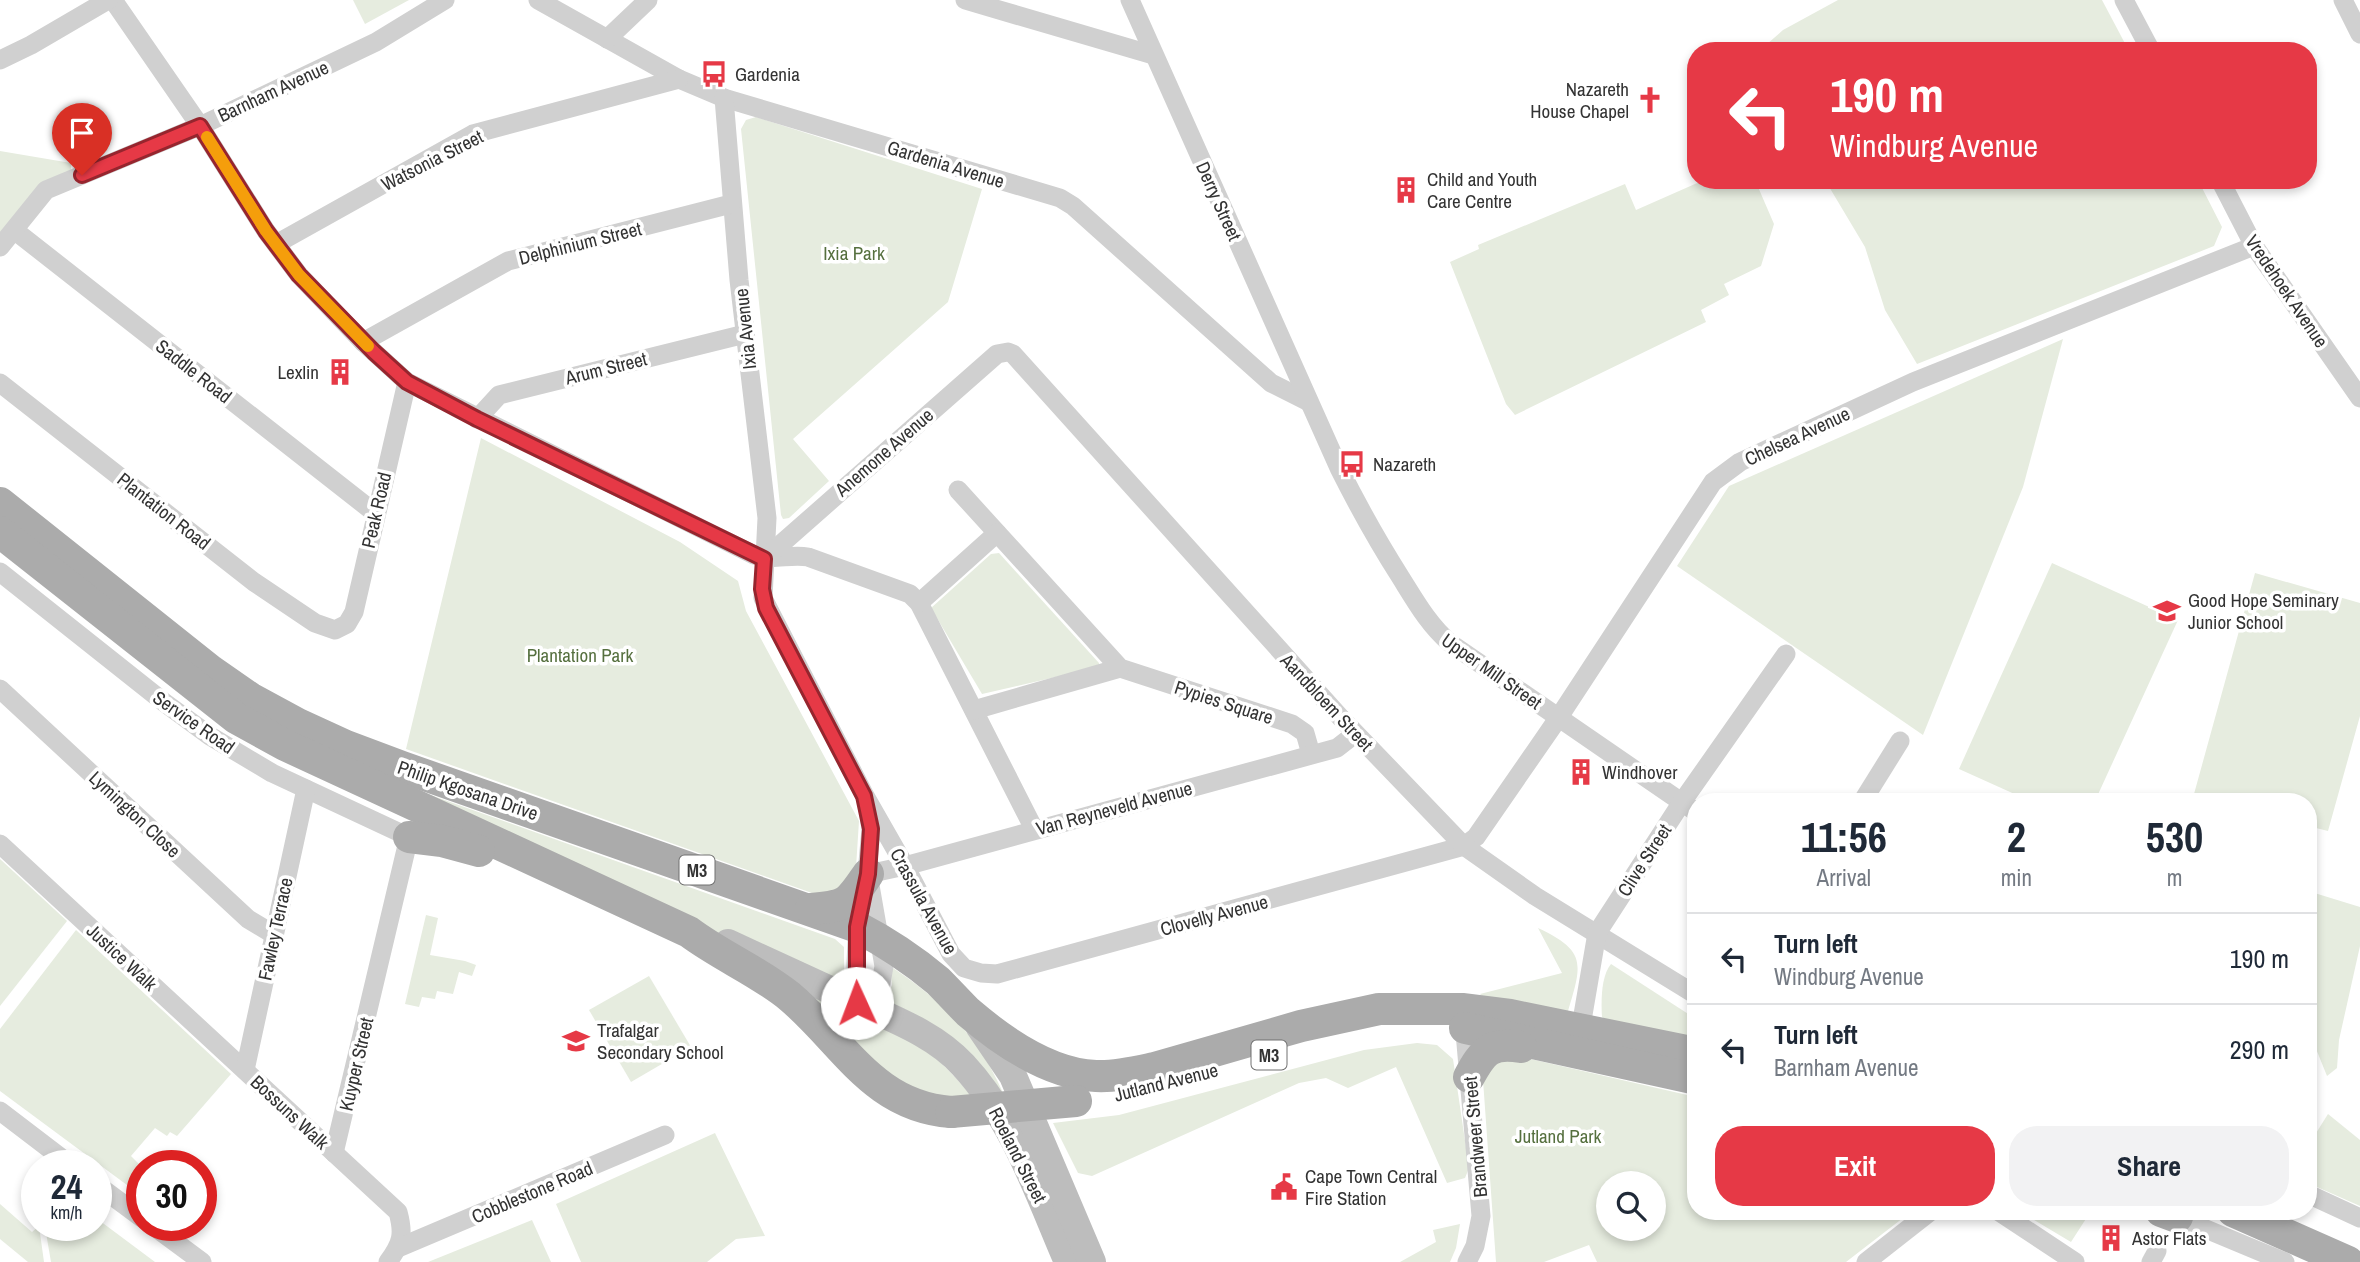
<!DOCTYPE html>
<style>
:root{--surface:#fff;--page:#f2f2f3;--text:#1f2937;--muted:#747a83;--line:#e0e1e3;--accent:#e63946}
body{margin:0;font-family:"Archivo Narrow",sans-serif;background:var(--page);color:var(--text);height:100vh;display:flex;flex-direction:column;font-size:26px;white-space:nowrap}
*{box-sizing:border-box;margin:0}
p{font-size:23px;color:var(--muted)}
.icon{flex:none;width:38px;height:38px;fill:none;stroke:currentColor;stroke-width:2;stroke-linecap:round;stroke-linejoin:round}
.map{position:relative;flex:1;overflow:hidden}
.sheet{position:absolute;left:1687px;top:793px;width:630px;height:427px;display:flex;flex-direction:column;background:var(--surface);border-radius:28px;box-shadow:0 4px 10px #0003}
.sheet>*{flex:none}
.top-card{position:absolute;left:1687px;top:42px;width:630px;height:147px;border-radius:28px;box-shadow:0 4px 10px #0003;background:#e63946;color:#fff;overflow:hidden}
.buttons{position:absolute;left:1596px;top:1171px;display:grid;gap:14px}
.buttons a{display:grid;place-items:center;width:70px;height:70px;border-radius:50%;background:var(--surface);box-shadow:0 4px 10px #0003;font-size:35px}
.speed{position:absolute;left:21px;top:1150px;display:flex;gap:14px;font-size:35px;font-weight:700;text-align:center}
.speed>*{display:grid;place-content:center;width:91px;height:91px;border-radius:50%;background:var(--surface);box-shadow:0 4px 10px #0003;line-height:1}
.speed small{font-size:18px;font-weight:400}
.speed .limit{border:10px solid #d22;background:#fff;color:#111}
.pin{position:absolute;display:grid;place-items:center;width:60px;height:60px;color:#fff;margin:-72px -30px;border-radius:50% 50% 50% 0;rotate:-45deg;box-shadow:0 0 7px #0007}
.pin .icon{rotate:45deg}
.me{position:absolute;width:77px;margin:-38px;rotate:358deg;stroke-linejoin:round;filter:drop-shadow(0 0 5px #0008)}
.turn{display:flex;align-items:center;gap:24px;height:147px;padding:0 28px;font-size:32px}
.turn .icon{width:91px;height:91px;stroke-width:2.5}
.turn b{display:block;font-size:49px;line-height:60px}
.eta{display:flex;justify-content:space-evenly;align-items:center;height:119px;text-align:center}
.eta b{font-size:42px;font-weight:700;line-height:49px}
.button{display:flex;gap:14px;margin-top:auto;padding:14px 28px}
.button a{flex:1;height:80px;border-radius:28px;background:var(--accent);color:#fff;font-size:28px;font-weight:700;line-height:80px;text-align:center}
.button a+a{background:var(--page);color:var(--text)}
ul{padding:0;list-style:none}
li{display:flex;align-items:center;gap:21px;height:91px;padding:0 28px;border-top:2px solid var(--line)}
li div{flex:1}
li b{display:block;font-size:26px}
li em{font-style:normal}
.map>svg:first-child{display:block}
</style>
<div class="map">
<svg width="2360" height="1262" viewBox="0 0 2360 1262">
<rect width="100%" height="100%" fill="#fff"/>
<g fill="#e6ecdf" fill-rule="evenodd">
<path d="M353,0H409L365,24Z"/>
<path d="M1838,0H2102L2129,51H1759L1783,30Z"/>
<path d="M756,117L982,189L948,302L793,439L829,481L789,518L783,519L781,515L741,129L746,120Z"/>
<path d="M0,151L71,163V170L0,233Z"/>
<path d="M1704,180H1755L1774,224L1761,266L1724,284L1729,295L1701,310L1706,322L1515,415L1506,404L1450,262L1479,249L1478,245L1625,184L1636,210Z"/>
<path d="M1825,180H2198L2222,227L2214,246L1917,364L1885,310L1865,247Z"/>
<path d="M2063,339L2023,487L1923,735L1677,566L1729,486Z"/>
<path d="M481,438L680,542L738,581L746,611L859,821L855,883L826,898L406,749Z"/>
<path d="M999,553L1099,663V667L982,694L931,608L991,554Z"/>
<path d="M2052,563L2178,620L2095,801H2030L1959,769Z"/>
<path d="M2255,573L2360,603V716L2328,831L2308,826V802L2221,801L2194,794Z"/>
<path d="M377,776L835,939L844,947V986L668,913Z"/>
<path d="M0,859L67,921L0,1006Z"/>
<path d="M2308,891L2360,907V946L2339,1040L2337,1068L2327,1076L2308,1029Z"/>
<path d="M426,915L438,918L430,955L465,961L476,965L472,976L459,972L453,994L437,991L435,999L422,997L419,1007L405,1004Z"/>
<path d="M1538,928C1587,951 1582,964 1568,1011L1490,1004L1480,994L1562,973Z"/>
<path d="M76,930L231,1074L177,1136L170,1132L167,1136L155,1128L131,1156L142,1167V1176L131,1188L0,1091V1029Z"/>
<path d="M1611,964L1696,1019V1041L1611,1024L1602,1017C1601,1001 1601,976 1611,964Z"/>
<path d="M890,966C963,1014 994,1058 1021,1140L886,1002L892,985Z"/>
<path d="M649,976L691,1047L631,1082L589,1010Z"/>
<path d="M808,995C848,1010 902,1032 935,1058C950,1070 961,1084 973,1098L942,1102L885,1081Z"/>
<path d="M1417,1043L1437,1045L1453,1059L1469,1168L1465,1178L1447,1183L1396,1067L1348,1088L1326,1078L1299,1083L1092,1176L1078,1173L1053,1123L1119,1115L1364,1050Z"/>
<path d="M1517,1056L1696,1097V1211H1912L1846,1262H1597L1589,1245L1544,1262H1496L1483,1080L1491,1065ZM1608,1183H1654V1228H1608Z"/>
<path d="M2328,1114L2360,1140V1206L2308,1183V1146Z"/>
<path d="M715,1133L765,1236L736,1239L707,1262H581L556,1204Z"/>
<path d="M0,1204L32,1232L39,1226L44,1262H28L0,1239Z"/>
<path d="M2019,1211H2091L2071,1242Z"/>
<path d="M96,1218L155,1262H51L45,1227L47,1225H96Z"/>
<path d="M532,1220L551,1262H428Z"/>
<path d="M1460,1224L1456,1248L1450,1262H1400L1436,1242L1433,1230Z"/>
</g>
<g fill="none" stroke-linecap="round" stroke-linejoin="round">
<g stroke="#d0d0d0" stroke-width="19">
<path d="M113,0L200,126L266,231L299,275L363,342L407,382L754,555C772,561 790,554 808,557L910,594L919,603L1034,829"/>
<path d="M538,0L679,79L724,98L1060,198L1073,206L1271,383L1309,402"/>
<path d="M965,0L1153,55"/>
<path d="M1130,0L1339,468C1358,506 1378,542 1401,578C1416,602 1429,625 1450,643L1696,812"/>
<path d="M2124,0L2151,51"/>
<path d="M2343,0L2360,34"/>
<path d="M607,39L648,0"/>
<path d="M0,60L31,45L108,0"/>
<path d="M724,98L739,280L767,518L763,598L865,796L905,866L951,954L964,968L981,973L997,974L1464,846L1476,837L1559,717L1713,482L1740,462L1913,382L2254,246"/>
<path d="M2220,180L2254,246L2360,398"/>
<path d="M14,230L375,513"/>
<path d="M276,244L473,134L679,79"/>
<path d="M0,247L46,190L200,126L376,42L445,0"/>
<path d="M363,342L508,261L731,204"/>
<path d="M0,383L254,582L315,623L335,630L347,624L354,612L407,382"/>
<path d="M477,419L499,395L745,334"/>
<path d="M958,490L1120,668L1292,724L1305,733L1311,754"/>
<path d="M764,559L997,354L1008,352L1013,354L1341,718L1464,846L1535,896L1696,995"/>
<path d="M0,572L165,703L210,736L272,773L409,837L334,1153"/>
<path d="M919,603L997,533"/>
<path d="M0,689L248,919L273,934"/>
<path d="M974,710L1120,668"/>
<path d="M1862,802L1900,741"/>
<path d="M0,844L398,1212C404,1234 402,1243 388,1262"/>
<path d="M868,874L905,866L1337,748L1355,734"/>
<path d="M868,874L884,966L881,983L868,1008"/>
<path d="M866,884L871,829L868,809"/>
<path d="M857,1003L856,963L858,920"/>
<path d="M1464,1021L1481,1216L1475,1246L1467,1262"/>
<path d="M1579,1038L1597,933L1682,802L1786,654"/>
<path d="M245,1070L306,789"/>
<path d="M0,1111L72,1166"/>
<path d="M96,1184L142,1218"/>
<path d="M2308,1194L2360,1218"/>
<path d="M1998,1211L2075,1262"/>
<path d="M2177,1217L2285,1262"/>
<path d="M152,1225L202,1262"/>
<path d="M398,1248L665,1135"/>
<path d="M1866,1262L1931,1211"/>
<path d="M2151,1262L2157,1251"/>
</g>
<g stroke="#bdbdbd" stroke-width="28">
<path d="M728,943C770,962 812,982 854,1001C891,1018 935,1034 963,1065C1014,1120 1039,1195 1068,1262"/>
<path d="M979,1026L1013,1076L1092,1262"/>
</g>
<g stroke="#ababab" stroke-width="32">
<path d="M0,503L211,671L250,698L298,724L346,746L402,767L857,927C886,942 913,960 938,981C948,991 958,1002 968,1012C1003,1042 1049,1074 1096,1076C1116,1077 1136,1072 1155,1068L1301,1026L1379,1009H1462L1510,1015L1696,1053"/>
<path d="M0,532L236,718L285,745L689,932C721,956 758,971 789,996C844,1042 872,1106 951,1112"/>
<path d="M409,837L442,841L479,851"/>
<path d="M811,909C848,906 848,903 868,874"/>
<path d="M1465,1028L1696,1079"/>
<path d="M1469,1077C1483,1051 1491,1042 1521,1047"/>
<path d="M2161,1211L2177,1217"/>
<path d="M2233,1211L2348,1262"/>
</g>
<path stroke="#ababab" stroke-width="32" d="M951,1112L1076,1101"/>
</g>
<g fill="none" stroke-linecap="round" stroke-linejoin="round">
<defs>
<path id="route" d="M82,175L200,126L266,231L299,275L374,352L407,382L477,419L764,559L762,589L766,608L864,796L871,829L868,874L857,927V1003"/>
</defs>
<use href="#route" stroke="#96252e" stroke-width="18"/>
<use href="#route" stroke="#e63946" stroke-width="12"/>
<path stroke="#f59e0b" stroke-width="12" d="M207,137L266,231L299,275L368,346"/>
</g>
<defs>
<symbol id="bus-bare" viewBox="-9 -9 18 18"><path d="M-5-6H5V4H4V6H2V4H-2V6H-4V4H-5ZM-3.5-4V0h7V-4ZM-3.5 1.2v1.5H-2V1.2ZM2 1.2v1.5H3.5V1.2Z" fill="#e63946" stroke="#fff" stroke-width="2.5" paint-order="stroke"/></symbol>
<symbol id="church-bare" viewBox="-9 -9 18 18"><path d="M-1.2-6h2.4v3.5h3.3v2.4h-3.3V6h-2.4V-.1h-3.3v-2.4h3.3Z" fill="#e63946" stroke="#fff" stroke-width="2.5" paint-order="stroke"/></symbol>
<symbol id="building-bare" viewBox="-9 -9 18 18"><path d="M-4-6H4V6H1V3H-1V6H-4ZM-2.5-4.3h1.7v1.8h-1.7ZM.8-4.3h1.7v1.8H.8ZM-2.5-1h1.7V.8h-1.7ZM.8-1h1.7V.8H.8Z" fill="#e63946" stroke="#fff" stroke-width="2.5" paint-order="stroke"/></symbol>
<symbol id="school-bare" viewBox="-9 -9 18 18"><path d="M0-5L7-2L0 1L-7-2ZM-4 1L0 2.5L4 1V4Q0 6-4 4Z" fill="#e63946" stroke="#fff" stroke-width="2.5" paint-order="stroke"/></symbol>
<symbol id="civic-bare" viewBox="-9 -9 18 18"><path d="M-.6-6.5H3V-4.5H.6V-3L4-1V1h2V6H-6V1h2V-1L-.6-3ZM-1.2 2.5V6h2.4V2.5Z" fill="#e63946" stroke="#fff" stroke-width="2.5" paint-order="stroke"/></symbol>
</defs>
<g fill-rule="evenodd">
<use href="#bus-bare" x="695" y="55" width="38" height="38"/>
<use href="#church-bare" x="1631" y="81" width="38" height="38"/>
<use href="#building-bare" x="1387" y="171" width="38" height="38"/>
<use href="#building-bare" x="321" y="353" width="38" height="38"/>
<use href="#bus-bare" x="1333" y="445" width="38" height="38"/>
<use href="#school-bare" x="2148" y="592" width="38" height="38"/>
<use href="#building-bare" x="1562" y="753" width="38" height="38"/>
<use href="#school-bare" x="557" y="1022" width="38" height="38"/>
<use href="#civic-bare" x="1265" y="1168" width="38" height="38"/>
<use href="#building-bare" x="2092" y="1219" width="38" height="38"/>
</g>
<g text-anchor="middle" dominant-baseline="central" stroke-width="7" stroke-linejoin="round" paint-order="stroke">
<g fill="#fff" stroke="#707070" stroke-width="2">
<rect x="679.5" y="855.5" width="35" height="29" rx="5"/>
<rect x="1251.5" y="1040.5" width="35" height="29" rx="5"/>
</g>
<g font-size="18" font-weight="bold" fill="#333">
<text x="697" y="870">M3</text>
<text x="1269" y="1055">M3</text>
</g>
<g font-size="19" fill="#333" stroke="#fff" text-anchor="start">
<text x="735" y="74">Gardenia</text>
<text x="1629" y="89" text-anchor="end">Nazareth<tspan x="1629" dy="22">House Chapel</tspan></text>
<text x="1427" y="179">Child and Youth<tspan x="1427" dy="22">Care Centre</tspan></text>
<text x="319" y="372" text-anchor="end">Lexlin</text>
<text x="1373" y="464">Nazareth</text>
<text x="2188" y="600">Good Hope Seminary<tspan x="2188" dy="22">Junior School</tspan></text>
<text x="1602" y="772">Windhover</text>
<text x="597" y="1030">Trafalgar<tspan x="597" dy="22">Secondary School</tspan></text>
<text x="1305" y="1176">Cape Town Central<tspan x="1305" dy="22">Fire Station</tspan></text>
<text x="2132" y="1238">Astor Flats</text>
</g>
<g font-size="19" fill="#333" stroke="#fff">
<text transform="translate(273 91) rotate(-25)">Barnham Avenue</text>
<text transform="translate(432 160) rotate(-27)">Watsonia Street</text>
<text transform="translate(946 164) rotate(17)">Gardenia Avenue</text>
<text transform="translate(1219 201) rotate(66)">Derry Street</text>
<text transform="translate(580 243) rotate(-14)">Delphinium Street</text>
<text transform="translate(2287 291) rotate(56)">Vredehoek Avenue</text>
<text transform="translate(745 329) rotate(-96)">Ixia Avenue</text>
<text transform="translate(606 368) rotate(-14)">Arum Street</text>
<text transform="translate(194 371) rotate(38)">Saddle Road</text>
<text transform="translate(1797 436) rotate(-25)">Chelsea Avenue</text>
<text transform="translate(884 452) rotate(-41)">Anemone Avenue</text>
<text transform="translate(376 510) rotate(-77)">Peak Road</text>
<text transform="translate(164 511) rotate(38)">Plantation Road</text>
<text transform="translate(1492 671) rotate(35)">Upper Mill Street</text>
<text transform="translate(1224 702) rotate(18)">Pypies Square</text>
<text transform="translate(1327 702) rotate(47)">Aandbloem Street</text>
<text transform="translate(194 722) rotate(35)">Service Road</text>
<text transform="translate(468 790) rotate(19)">Philip Kgosana Drive</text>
<text transform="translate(1114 808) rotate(-15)">Van Reyneveld Avenue</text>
<text transform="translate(135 814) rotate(43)">Lymington Close</text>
<text transform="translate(1644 860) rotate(-57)">Clive Street</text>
<text transform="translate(924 901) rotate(61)">Crassula Avenue</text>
<text transform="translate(1214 915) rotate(-15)">Clovelly Avenue</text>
<text transform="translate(275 929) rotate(-78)">Fawley Terrace</text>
<text transform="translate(122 957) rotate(43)">Justice Walk</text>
<text transform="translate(356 1064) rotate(-77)">Kuyper Street</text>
<text transform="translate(1166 1082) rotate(-14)">Jutland Avenue</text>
<text transform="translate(290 1112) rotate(43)">Bossuns Walk</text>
<text transform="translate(1475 1137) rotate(-95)">Brandweer Street</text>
<text transform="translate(1018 1155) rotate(63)">Roeland Street</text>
<text transform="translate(532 1192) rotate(-23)">Cobblestone Road</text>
</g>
<g font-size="19" fill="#56703f" stroke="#fff">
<text x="854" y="253">Ixia Park</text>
<text x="580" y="655">Plantation Park</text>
<text x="1558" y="1136">Jutland Park</text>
</g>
</g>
</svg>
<div class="buttons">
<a><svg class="icon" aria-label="search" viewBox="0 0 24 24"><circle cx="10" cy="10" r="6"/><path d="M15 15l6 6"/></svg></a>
</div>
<div class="speed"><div>24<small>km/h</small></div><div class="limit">30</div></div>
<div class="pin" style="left:82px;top:175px;background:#d93025"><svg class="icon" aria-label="arrive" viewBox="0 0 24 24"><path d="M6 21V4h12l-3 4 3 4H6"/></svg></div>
<svg class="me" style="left:857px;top:1003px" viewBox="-20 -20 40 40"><circle r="19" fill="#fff"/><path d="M0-13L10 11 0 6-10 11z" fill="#e63946"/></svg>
<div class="top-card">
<div class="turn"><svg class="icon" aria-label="left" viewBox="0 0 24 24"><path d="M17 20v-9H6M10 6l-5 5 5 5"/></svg><div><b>190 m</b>Windburg Avenue</div></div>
</div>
<section class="sheet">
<div class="eta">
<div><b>11:56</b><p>Arrival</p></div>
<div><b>2</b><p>min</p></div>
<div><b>530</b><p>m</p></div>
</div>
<ul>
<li><svg class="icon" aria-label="left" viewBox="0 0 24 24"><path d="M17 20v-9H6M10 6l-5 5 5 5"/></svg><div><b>Turn left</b><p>Windburg Avenue</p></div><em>190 m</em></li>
<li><svg class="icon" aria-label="left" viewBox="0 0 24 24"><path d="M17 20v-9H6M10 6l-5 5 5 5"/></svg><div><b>Turn left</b><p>Barnham Avenue</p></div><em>290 m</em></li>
</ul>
<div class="button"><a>Exit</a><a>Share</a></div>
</section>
</div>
